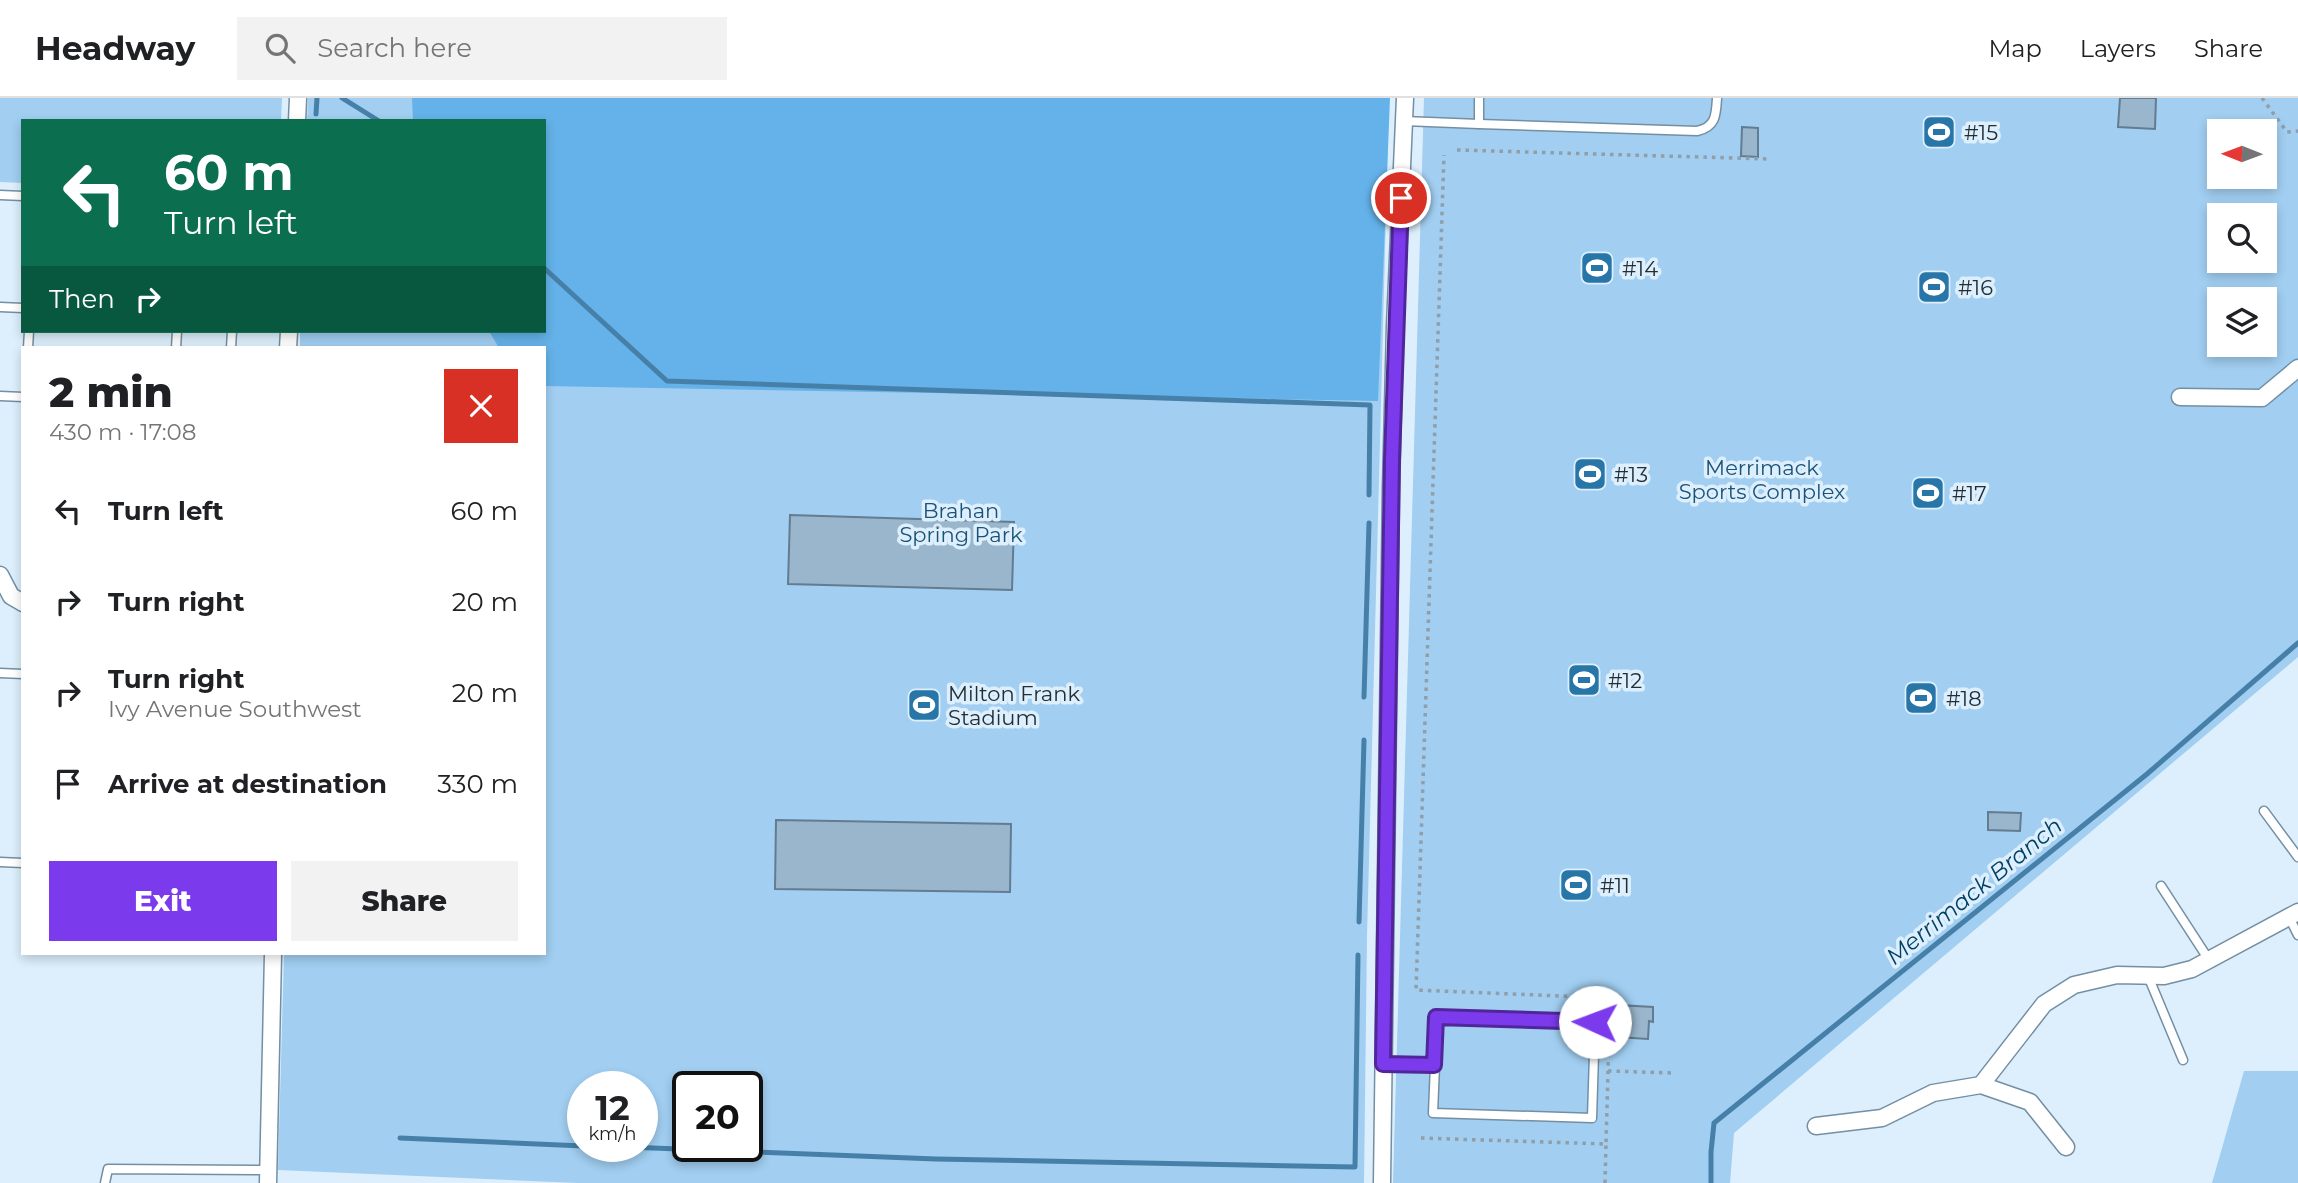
<!DOCTYPE html>
<meta charset="utf-8">
<style>
:root{--surface:#fff;--page:#f2f2f2;--text:#202124;--muted:#757577;--line:#e0e0e0;--accent:#7c3aed}
body{margin:0;font-family:Montserrat,sans-serif;background:var(--page);color:var(--text);height:100vh;display:flex;flex-direction:column;font-size:26px;white-space:nowrap}
*{box-sizing:border-box;margin:0}
p{font-size:23px;color:var(--muted)}
.icon{flex:none;width:38px;height:38px;fill:none;stroke:currentColor;stroke-width:2;stroke-linecap:round;stroke-linejoin:round}
.map{position:relative;flex:1;overflow:hidden}
.sheet{position:absolute;left:21px;top:248px;width:525px;height:609px;display:flex;flex-direction:column;background:var(--surface);border-radius:0px;box-shadow:0 4px 10px #0003}
.sheet>*{flex:none}
.guide{position:absolute;left:21px;top:21px;width:525px;height:214px;border-radius:0px;box-shadow:0 4px 10px #0003;background:#0b6e4f;color:#fff;overflow:hidden}
.needle{width:46px;rotate:271deg}
.tools{position:absolute;left:2207px;top:21px;display:grid;gap:14px}
.tools a{display:grid;place-items:center;width:70px;height:70px;border-radius:0px;background:var(--surface);box-shadow:0 4px 10px #0003;font-size:35px}
.speed{position:absolute;left:567px;top:973px;display:flex;gap:14px;font-size:35px;font-weight:700;text-align:center}
.speed>*{display:grid;place-content:center;width:91px;height:91px;border-radius:50%;background:var(--surface);box-shadow:0 4px 10px #0003;line-height:1}
.speed small{font-size:18px;font-weight:400}
.speed .limit{border:4px solid #111;border-radius:10px;background:#fff;color:#111}
.pin{position:absolute;display:grid;place-items:center;width:60px;height:60px;color:#fff;margin:-30px;border:4px solid #fff;border-radius:50%;box-shadow:0 2px 7px #0007}
.me{position:absolute;width:77px;margin:-38px;rotate:272deg;stroke-linejoin:round;filter:drop-shadow(0 0 5px #0008)}
.turn{display:flex;align-items:center;gap:24px;height:147px;padding:0 28px;font-size:32px}
.turn .icon{width:91px;height:91px;stroke-width:2.5}
.turn b{display:block;font-size:49px;line-height:60px}
.then{display:flex;align-items:center;height:66px;padding:0 28px;background:#0003;gap:14px;font-size:26px}
.round{display:grid;place-items:center;flex:none;width:74px;height:74px;border-radius:0px;background:var(--page)}
.summary{display:flex;align-items:center;justify-content:space-between;height:119px;padding:0 28px}
h1{font-size:42px;font-weight:800;line-height:52px}
.action{display:flex;gap:14px;margin-top:auto;padding:14px 28px}
.action a{flex:1;height:80px;border-radius:0px;background:var(--accent);color:#fff;font-size:28px;font-weight:800;line-height:80px;text-align:center}
.action a+a{background:var(--page);color:var(--text)}
ul{padding:0;list-style:none}
li{display:flex;align-items:center;gap:21px;height:91px;padding:0 28px}
li div{flex:1}
li b{display:block;font-size:26px}
li em{font-style:normal}
header{display:flex;align-items:center;gap:42px;box-sizing:border-box;height:98px;padding:0 35px;background:var(--surface);border-bottom:2px solid var(--line)}
header strong{font-size:33px}
nav{display:flex;gap:38px;margin-inline-start:auto;font-size:24px}
.search{width:490px;height:63px;background:var(--page);display:flex;align-items:center;gap:18px;box-sizing:border-box;padding:0 24px;border-radius:0px;color:var(--muted);font-size:26px}
.map>svg:first-child{display:block}
</style>
<header>
<strong>Headway</strong>
<div class="search"><svg class="icon" aria-label="search" viewBox="0 0 24 24"><circle cx="10" cy="10" r="6"/><path d="M15 15l6 6"/></svg>Search here</div>
<nav><a>Map</a><a>Layers</a><a>Share</a></nav>
</header>
<div class="map">
<svg width="2298" height="1085" viewBox="0 0 2298 1085">
<rect width="100%" height="100%" fill="#ddeffc"/>
<g fill="#a1cef1" fill-rule="evenodd">
<path d="M0,0H282L281,23H23V85L0,84Z"/>
<path d="M308,0H1389L1367,838L1364,1085H577L278,1072L284,856H544V250H300V233H544V23H307ZM583,989H642V1048H583ZM688,989H747V1048H688Z"/>
<path d="M1424,0H2298V559L1734,1035L1730,1085H1393ZM2219,33H2264V79H2219ZM2219,117H2264V163H2219ZM2219,201H2264V247H2219Z"/>
<path d="M2244,973H2298V1085H2212Z"/>
</g>
<path fill="#64b2e9" d="M412,0H1390L1378,303L544,288V250H499L489,233H544V23H413Z"/>
<g fill="none" stroke-linecap="round" stroke-linejoin="round">
<g stroke="#4680a8" stroke-width="5">
<path d="M342,0L379,23"/>
<path d="M316,16L317,0"/>
<path d="M544,170L667,283L1370,307L1369,397"/>
<path d="M1364,599L1369,425"/>
<path d="M1359,824L1364,642"/>
<path d="M400,1040L583,1048"/>
<path d="M600,1048L936,1061L1355,1069L1358,857"/>
<path d="M1711,1085V1054L1714,1025L2147,676L2298,545"/>
</g>
</g>
<g fill="#9ab6cc" stroke="#627c91" stroke-width="2">
<path d="M2120,0H2156L2155,31L2118,29Z"/>
<path d="M1742,29L1758,30V59L1741,58Z"/>
<path d="M790,417L1014,424L1012,492L788,486Z"/>
<path d="M1988,714L2021,715L2020,733L1988,732Z"/>
<path d="M776,722L1011,726L1010,794L775,791Z"/>
<path d="M1618,907L1653,909V924L1649,923L1648,941L1617,939Z"/>
</g>
<g fill="none" stroke-linecap="round" stroke-linejoin="round">
<defs>
<g id="lane">
<path d="M1404,23L1479,26V0"/>
<path d="M1479,26L1697,33C1716,29 1716,17 1717,0"/>
<path d="M0,97L23,98"/>
<path d="M0,209L23,210"/>
<path d="M28,250L29,233"/>
<path d="M176,250L177,233"/>
<path d="M231,250L232,233"/>
<path d="M0,298L23,299"/>
<path d="M0,575L23,576"/>
<path d="M2264,713L2298,759"/>
<path d="M0,764L23,765"/>
<path d="M2161,788L2209,862"/>
<path d="M2289,819L2298,837"/>
<path d="M2148,878L2183,962"/>
<path d="M1383,966L1435,967L1433,1015L1592,1020L1595,924L1436,919L1435,967"/>
<path d="M105,1085L108,1071L269,1072"/>
</g>
<g id="street">
<path d="M297,23L298,0"/>
<path d="M288,250L289,233"/>
<path d="M2180,299L2262,300L2298,270"/>
<path d="M0,477L11,498L23,505"/>
<path d="M1981,987L2044,906L2074,887L2117,877L2164,878L2192,871L2298,814"/>
<path d="M1816,1028L1882,1020L1933,995L1981,987L2030,1004L2066,1049"/>
<path d="M268,1085L273,856"/>
<path d="M1382,1085L1391,389L1395,228L1405,0"/>
</g>
</defs>
<use href="#lane" stroke="#738fa3" stroke-width="11"/>
<use href="#street" stroke="#738fa3" stroke-width="19"/>
<g stroke="#8f9ea9" stroke-width="3.5" stroke-dasharray="3.5 5" stroke-linecap="butt">
<path d="M2262,0L2287,34L2298,33"/>
<path d="M1457,52L1769,61"/>
<path d="M1608,973L1674,975"/>
<path d="M1421,1040L1606,1046L1610,900L1416,892L1444,57"/>
<path d="M1605,1085L1606,1046"/>
</g>
<use href="#lane" stroke="#fff" stroke-width="8"/>
<use href="#street" stroke="#fff" stroke-width="16"/>
</g>
<g fill="none" stroke-linecap="round" stroke-linejoin="round">
<defs>
<path id="route" d="M1401,100L1392,362L1383,966L1434,967L1436,919L1595,924"/>
</defs>
<use href="#route" stroke="#51269a" stroke-width="18"/>
<use href="#route" stroke="#7c3aed" stroke-width="12"/>
</g>
<defs>
<symbol id="stadium-square" viewBox="-11 -11 22 22"><rect x="-9" y="-9" width="18" height="18" rx="4" fill="#2876a8" stroke="#ddeffc"/><path d="M0-5a6.5 5 0 1 0 0 10a6.5 5 0 1 0 0-10ZM-3.5-1.8h7v3.6h-7Z" fill="#fff"/></symbol>
</defs>
<g fill-rule="evenodd">
<use href="#stadium-square" x="1920" y="15" width="38" height="38"/>
<use href="#stadium-square" x="1578" y="151" width="38" height="38"/>
<use href="#stadium-square" x="1915" y="170" width="38" height="38"/>
<use href="#stadium-square" x="1571" y="357" width="38" height="38"/>
<use href="#stadium-square" x="1909" y="376" width="38" height="38"/>
<use href="#stadium-square" x="1565" y="563" width="38" height="38"/>
<use href="#stadium-square" x="1902" y="581" width="38" height="38"/>
<use href="#stadium-square" x="905" y="588" width="38" height="38"/>
<use href="#stadium-square" x="1557" y="768" width="38" height="38"/>
</g>
<g text-anchor="middle" dominant-baseline="central" stroke-width="7" stroke-linejoin="round" paint-order="stroke">
<g font-size="21" fill="#222e36" stroke="#ddeffc" text-anchor="start">
<text x="1964" y="34">#15</text>
<text x="1622" y="170">#14</text>
<text x="1958" y="189">#16</text>
<text x="1614" y="376">#13</text>
<text x="1952" y="395">#17</text>
<text x="1608" y="582">#12</text>
<text x="948" y="595">Milton Frank<tspan x="948" dy="24">Stadium</tspan></text>
<text x="1946" y="600">#18</text>
<text x="1600" y="787">#11</text>
</g>
<g font-size="21" fill="#1a5378" stroke="#ddeffc">
<text x="1762" y="369">Merrimack<tspan x="1762" dy="24">Sports Complex</tspan></text>
<text x="961" y="412">Brahan<tspan x="961" dy="24">Spring Park</tspan></text>
</g>
<g font-size="23" font-style="italic" fill="#004165" stroke="#ddeffc">
<text transform="translate(1974 793) rotate(-39)">Merrimack Branch</text>
</g>
</g>
</svg>
<div class="tools">
<a><svg class="needle" viewBox="-14 -14 28 28"><path d="M0-13l5 13h-10z" fill="#e53935"/><path d="M0 13l5-13h-10z" fill="#757577"/></svg></a>
<a><svg class="icon" aria-label="search" viewBox="0 0 24 24"><circle cx="10" cy="10" r="6"/><path d="M15 15l6 6"/></svg></a>
<a><svg class="icon" aria-label="layers" viewBox="0 0 24 24"><path d="M12 4l9 5-9 5-9-5zM3 14l9 5 9-5"/></svg></a>
</div>
<div class="speed"><div>12<small>km/h</small></div><div class="limit">20</div></div>
<div class="pin" style="left:1401px;top:100px;background:#d93025"><svg class="icon" aria-label="arrive" viewBox="0 0 24 24"><path d="M6 21V4h12l-3 4 3 4H6"/></svg></div>
<svg class="me" style="left:1595px;top:924px" viewBox="-20 -20 40 40"><circle r="19" fill="#fff"/><path d="M0-13L10 11 0 6-10 11z" fill="#7c3aed"/></svg>
<div class="guide">
<div class="turn"><svg class="icon" aria-label="left" viewBox="0 0 24 24"><path d="M17 20v-9H6M10 6l-5 5 5 5"/></svg><div><b>60 m</b>Turn left</div></div>
<div class="then">Then<svg class="icon" aria-label="right" viewBox="0 0 24 24"><path d="M7 20v-9h11M14 6l5 5-5 5"/></svg></div>
</div>
<section class="sheet">
<div class="summary"><div><h1>2 min</h1><p>430 m · 17:08</p></div><a class="round" style="background:#d93025;color:#fff"><svg class="icon" aria-label="close" viewBox="0 0 24 24"><path d="M6 6l12 12M18 6L6 18"/></svg></a></div>
<ul>
<li><svg class="icon" aria-label="left" viewBox="0 0 24 24"><path d="M17 20v-9H6M10 6l-5 5 5 5"/></svg><div><b>Turn left</b></div><em>60 m</em></li>
<li><svg class="icon" aria-label="right" viewBox="0 0 24 24"><path d="M7 20v-9h11M14 6l5 5-5 5"/></svg><div><b>Turn right</b></div><em>20 m</em></li>
<li><svg class="icon" aria-label="right" viewBox="0 0 24 24"><path d="M7 20v-9h11M14 6l5 5-5 5"/></svg><div><b>Turn right</b><p>Ivy Avenue Southwest</p></div><em>20 m</em></li>
<li><svg class="icon" aria-label="arrive" viewBox="0 0 24 24"><path d="M6 21V4h12l-3 4 3 4H6"/></svg><div><b>Arrive at destination</b></div><em>330 m</em></li>
</ul>
<div class="action"><a>Exit</a><a>Share</a></div>
</section>
</div>
